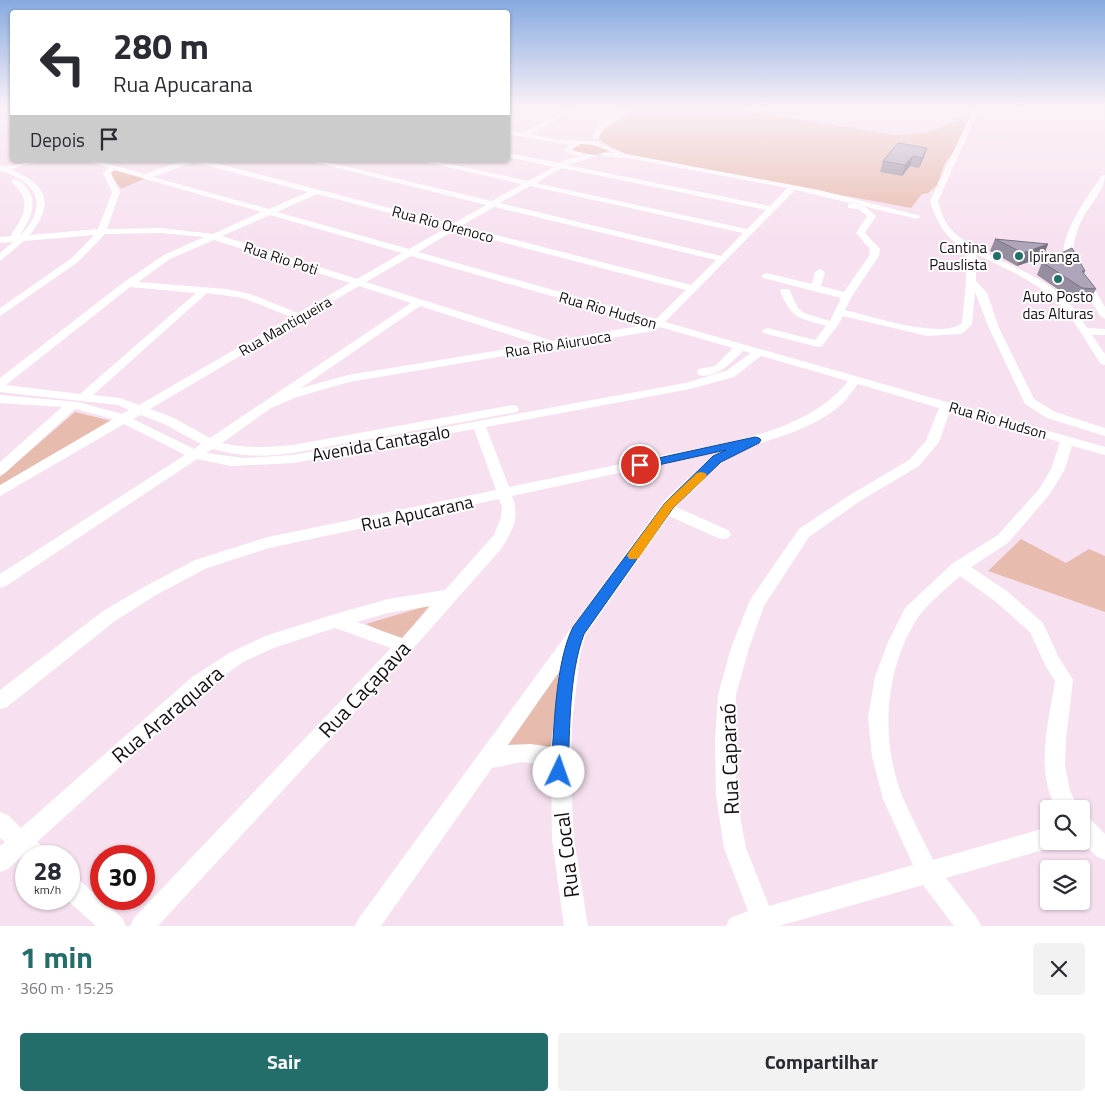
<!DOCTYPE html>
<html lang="pt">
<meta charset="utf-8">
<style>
:root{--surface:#fff;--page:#f2f2f3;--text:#2b2b33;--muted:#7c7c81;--accent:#236e6b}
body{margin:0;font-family:"Titillium Web",sans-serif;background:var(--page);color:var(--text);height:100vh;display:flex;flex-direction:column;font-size:19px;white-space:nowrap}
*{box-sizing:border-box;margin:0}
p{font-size:16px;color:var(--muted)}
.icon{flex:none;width:28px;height:28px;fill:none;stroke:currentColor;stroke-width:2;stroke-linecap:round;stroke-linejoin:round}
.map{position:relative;height:926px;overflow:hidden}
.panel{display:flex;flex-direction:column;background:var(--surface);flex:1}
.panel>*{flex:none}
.banner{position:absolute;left:10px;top:10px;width:500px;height:152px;border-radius:5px;box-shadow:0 1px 4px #0004;background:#fff;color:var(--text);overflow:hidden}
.tools{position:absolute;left:1040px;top:800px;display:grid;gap:10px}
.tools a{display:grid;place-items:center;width:50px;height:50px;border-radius:5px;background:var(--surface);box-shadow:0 1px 4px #0004;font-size:25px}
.speed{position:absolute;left:15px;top:845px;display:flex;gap:10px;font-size:25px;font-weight:700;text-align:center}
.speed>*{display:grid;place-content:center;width:65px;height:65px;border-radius:50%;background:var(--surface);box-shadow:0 1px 4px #0004;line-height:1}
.speed small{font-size:12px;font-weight:400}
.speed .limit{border:8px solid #d22;background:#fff;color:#111}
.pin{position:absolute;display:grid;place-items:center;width:42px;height:42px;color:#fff;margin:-21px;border:2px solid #fff;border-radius:50%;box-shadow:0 1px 5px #0007}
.me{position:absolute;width:55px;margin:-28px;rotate:3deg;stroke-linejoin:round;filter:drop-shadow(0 0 4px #0008)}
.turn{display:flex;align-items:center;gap:18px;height:105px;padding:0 20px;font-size:22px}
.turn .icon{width:65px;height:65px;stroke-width:2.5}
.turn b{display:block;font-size:35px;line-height:42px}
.then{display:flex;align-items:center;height:48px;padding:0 20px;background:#0003;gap:10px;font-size:19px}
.round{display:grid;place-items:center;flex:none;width:52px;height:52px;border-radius:5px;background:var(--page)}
.headline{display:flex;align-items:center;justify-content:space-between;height:85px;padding:0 20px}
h1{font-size:30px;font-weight:700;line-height:38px;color:var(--accent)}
.button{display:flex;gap:10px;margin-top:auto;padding:10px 20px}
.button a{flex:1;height:58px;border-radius:5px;background:var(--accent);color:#fff;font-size:20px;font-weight:700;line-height:58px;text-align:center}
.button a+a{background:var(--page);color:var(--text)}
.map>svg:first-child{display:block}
</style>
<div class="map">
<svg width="1105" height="926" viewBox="0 0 1105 926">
<rect width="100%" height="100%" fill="#f7e1f0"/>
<g fill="#e7bbae">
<path d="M638,108H728L895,135L925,133L955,122L960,118L964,123L975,124L945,163L937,185L928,193L922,194L911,208L631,156L613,149L599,139L602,131Z"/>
<path d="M581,144H591L608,149V151L595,155L574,152L572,149Z"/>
<path d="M114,170L146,178L121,189L110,174Z"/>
<path d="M75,412L116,422L0,488V477Z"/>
<path d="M1021,539L1066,563L1089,549L1105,556V612L988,571Z"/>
<path d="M430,605L401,640L366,624Z"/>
<path d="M565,657L556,755L499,749Z"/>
</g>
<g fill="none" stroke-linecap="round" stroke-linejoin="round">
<g fill="#fff" fill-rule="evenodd">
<path d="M12,108V111L0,113V109Z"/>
<path d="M513,108H522L508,115V111Z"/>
<path d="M571,108H579L530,134L558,140L595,141L626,154L819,190L921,216L917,219L795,190L665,322L1105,447V455L1072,446L1065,469L1050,494L1008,543L971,567L1008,592L1043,623L1058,656L1073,680L1066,740L1065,765L1070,791L1079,809H1057C1034,772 1049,721 1055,681L1045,665L1030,632L996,602L960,576C948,587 925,606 917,619C884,671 880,741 903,798C912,819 923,839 933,860L1049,827V841H1059L1057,846L946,878L977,918L981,926H954L923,885L779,926H726L730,918L748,911L724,848L716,795L715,740L718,695L731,648L750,600L799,529L850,495L909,460L926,441L939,408L858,384C853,390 849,397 843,403C817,427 774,440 739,448L741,450L722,462L676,507L728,530L731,534L728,538L723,539L718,538L669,516L586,634L580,655L572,724L571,782L574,839L588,926H564L552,839L551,766L522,762L492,768L381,926H355L359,918L664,501L712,456L721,451L512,496C520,518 513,530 501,549L411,651L158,926H130L134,918L391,648L335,628L276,647L243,662L206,689L37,842L44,848L47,856H26V862L21,857L8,869L0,872V846L5,842L0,838V812L8,815L21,828L192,677L231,652L265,636L335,614L388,599L445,590L494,535L501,517L502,507L499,499L269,548L207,568L156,595L115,621L7,707L0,709V690L103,611L144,587L195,560L268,537L496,490L474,429L293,463L231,466L197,459L6,586L0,588V574L185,455L124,424L0,496V485L113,419L75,409L5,473L0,475V462L62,407L0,403V395L78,402L122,414L129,410L118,405L0,392V378L124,282L164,255L204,237L160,233L105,234L78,262L0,316V308L72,258L94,235L24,241L0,261V253L13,242L0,243V237L12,236L11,235C24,216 33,200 12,183V179C18,179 22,182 25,186C40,202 30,221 19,236C49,208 39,181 0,171V165C9,168 30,160 43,160L11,169C48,186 55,202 30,235L98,229L112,192L103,173L108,168L83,160H95L145,174L184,160H203L452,224L486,205L306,160H319L492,201L522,184L417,160H431L528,181L554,167L508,157V153L560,163L566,159L580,157C573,155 569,155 564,149L569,145L508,134V130L522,133ZM581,144L593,145L615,153H602L601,155L605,157L628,158L787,188L770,206L567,165L598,156L574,151L572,149ZM193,162L308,192L269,209L153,177ZM562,168L766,210L747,229L536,183ZM114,170L261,212L213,234L160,228L107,229L120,192L111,173ZM530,186L743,233L721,256L500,203ZM317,194L446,228L409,249L277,212ZM494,207L716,260L691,285L461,226ZM270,215L402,253L357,279L222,236ZM455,230L686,290L656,319L418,252ZM214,240L350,283L298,313L250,294L227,289L138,282L170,259ZM411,256L650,324L553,341L366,282ZM359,286L411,303L210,438L174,418L150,409ZM130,287L196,293L80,394L6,385ZM207,293L243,298L291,317L139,405L120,398L93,395ZM420,306L538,344L348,375L301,388ZM660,327L733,348L715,366L699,369L697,372L699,375C717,379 731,363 743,351L751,353L726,371L685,383L293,455L244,458L206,453L213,449C242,457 263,457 293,453L517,412L519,409L517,406L513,405L293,445C269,447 246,449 222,443L271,408L297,397L349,382L653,331ZM761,356L848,381C805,436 715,444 650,458C603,468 556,477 509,487L486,427L690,389L734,377ZM950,411L1060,442L1051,469L1040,488L998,535L953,563L905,608L888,642L875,677L868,717L872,756L883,799L913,865L769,906L746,848L736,795L735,740L736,695L749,648L764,606L809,537L860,501L919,466L939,442ZM141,415L164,424L201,444L194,449L133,419ZM431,606L402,638L357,622L388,613ZM559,672L551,747L531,744L508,745Z"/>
<path d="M628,108H637C621,119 606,121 597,139H593C592,123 616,114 628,108Z"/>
<path d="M974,108H980L938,201C941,211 944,221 950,228C976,257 1031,267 1061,295C1072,304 1079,316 1087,328L1105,329V335H1092L1105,354V365L1101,364C1086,343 1073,315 1053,298C1031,279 1002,267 976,254V281L987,293L999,328L1034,399L1055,412L1105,428V436L1047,418L1025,404L989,328L975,292L972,324L963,333L959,334L927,336L843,316L838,325L822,346L818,347L763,333L762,331L767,328L815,340L826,326C797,317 793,320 780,291L781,289H789L798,308L804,313L830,321L841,298L763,278L761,276L766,273L812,284L815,272L820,269L825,272L821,286L844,292L869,256L870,249L856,233L867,216L858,209L848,208V204C860,203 868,208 876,216L865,233L880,249L879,256L852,296L845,310C871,316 942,340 962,323L966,282V249C945,239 937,222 930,201Z"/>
<path d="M1102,175H1105C1105,189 1093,201 1085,214C1078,226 1074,238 1073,252L1105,307V319L1100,316L1063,252C1067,223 1086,199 1102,175Z"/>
<path d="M1081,815L1089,818L1105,834V860L1097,857L1081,841Z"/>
<path d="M69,875L77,878L122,918L126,926H96L66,899H69Z"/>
</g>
</g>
<g fill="#968ea0">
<path d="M898,143L924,157L919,168L910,166L902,176L880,172L883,161Z"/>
<path d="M995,239L1048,244L1043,257L1017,266L990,251Z"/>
<path d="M1042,262L1085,271L1084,274L1096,289L1089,302L1075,301L1037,275Z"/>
</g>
<g fill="#7a7482">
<path d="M927,148L924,157L919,168L922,158Z"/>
<path d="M913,156L910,166L902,176L905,165Z"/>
<path d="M1048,244L1043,257L1017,266L1023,253Z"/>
</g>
<g fill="#afa5ba" stroke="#7a7482">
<path d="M898,143L927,148L922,158L913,156L905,165L883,161Z"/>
<path d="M995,239L1048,244L1023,253Z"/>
<path d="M1072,248L1085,271H1082L1096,289L1082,288L1042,262Z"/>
</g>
<linearGradient id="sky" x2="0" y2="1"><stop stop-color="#86aadf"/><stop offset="0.45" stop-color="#fbf2f8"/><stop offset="1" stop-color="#fbf2f8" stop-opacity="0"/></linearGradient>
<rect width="1105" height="238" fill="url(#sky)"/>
<path fill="#1a73e8" stroke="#114b97" d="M755,437L759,438L761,440L759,443L721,462L673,508L584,634C569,674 570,728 568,772L565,778L559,780L553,778L551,772C554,731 555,663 573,627L665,503L713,456L726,450L640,469L634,465L640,462Z"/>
<path fill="#f59e0b" d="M701,472L705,473L707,475L705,478L673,508L638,559H629L627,555L629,552L665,503L697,473Z"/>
<g fill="#236e6b" stroke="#fff" stroke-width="2">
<circle cx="997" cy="256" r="5"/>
<circle cx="1019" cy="256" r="5"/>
<circle cx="1058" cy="279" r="5"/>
</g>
<g text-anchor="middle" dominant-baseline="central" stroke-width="4" stroke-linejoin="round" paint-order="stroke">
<g font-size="15" fill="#170f14" stroke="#fff">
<text transform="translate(443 224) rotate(15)">Rua Rio Orenoco</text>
<text transform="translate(281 258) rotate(18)">Rua Rio Poti</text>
<text transform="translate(608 310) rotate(16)">Rua Rio Hudson</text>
<text transform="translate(285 326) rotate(-30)">Rua Mantiqueira</text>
<text transform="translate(558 344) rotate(-9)">Rua Rio Aiuruoca</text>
<text transform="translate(998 420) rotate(16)">Rua Rio Hudson</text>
</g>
<g font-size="15" fill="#170f14" stroke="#fff" text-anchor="end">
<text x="987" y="247">Cantina<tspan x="987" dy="17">Pauslista</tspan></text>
<text x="1029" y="256" text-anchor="start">Ipiranga</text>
<text x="1058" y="296" text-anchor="middle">Auto Posto<tspan x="1058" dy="17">das Alturas</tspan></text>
</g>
<g font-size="18" fill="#170f14" stroke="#fff">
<text transform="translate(381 443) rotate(-10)">Avenida Cantagalo</text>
<text transform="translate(417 513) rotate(-12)">Rua Apucarana</text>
</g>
<g font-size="21" fill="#170f14" stroke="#fff">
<text transform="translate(364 689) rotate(-47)">Rua Caçapava</text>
<text transform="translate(167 714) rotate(-40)">Rua Araraquara</text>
<text transform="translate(729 759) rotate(-92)">Rua Caparaó</text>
<text transform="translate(566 855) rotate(-97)">Rua Cocal</text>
</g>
</g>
</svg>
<div class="tools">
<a><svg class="icon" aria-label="search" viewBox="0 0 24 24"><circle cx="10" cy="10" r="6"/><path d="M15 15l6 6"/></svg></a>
<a><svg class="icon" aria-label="layers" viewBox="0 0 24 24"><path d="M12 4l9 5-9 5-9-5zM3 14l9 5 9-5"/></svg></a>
</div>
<div class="speed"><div>28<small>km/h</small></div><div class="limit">30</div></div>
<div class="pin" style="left:640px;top:465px;background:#d93025"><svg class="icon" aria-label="arrive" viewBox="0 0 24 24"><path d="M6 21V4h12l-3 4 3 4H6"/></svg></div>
<svg class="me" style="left:559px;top:772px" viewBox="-20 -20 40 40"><circle r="19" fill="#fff"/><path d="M0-13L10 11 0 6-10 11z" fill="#1a73e8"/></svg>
<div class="banner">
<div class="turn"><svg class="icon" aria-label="left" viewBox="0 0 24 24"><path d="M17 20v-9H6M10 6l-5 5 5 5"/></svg><div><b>280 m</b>Rua Apucarana</div></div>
<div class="then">Depois<svg class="icon" aria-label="arrive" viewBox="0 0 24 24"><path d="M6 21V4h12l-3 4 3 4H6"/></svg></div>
</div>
</div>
<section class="panel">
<div class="headline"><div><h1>1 min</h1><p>360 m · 15:25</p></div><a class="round"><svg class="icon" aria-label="close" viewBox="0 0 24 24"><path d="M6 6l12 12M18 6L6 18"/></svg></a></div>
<div class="button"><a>Sair</a><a>Compartilhar</a></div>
</section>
